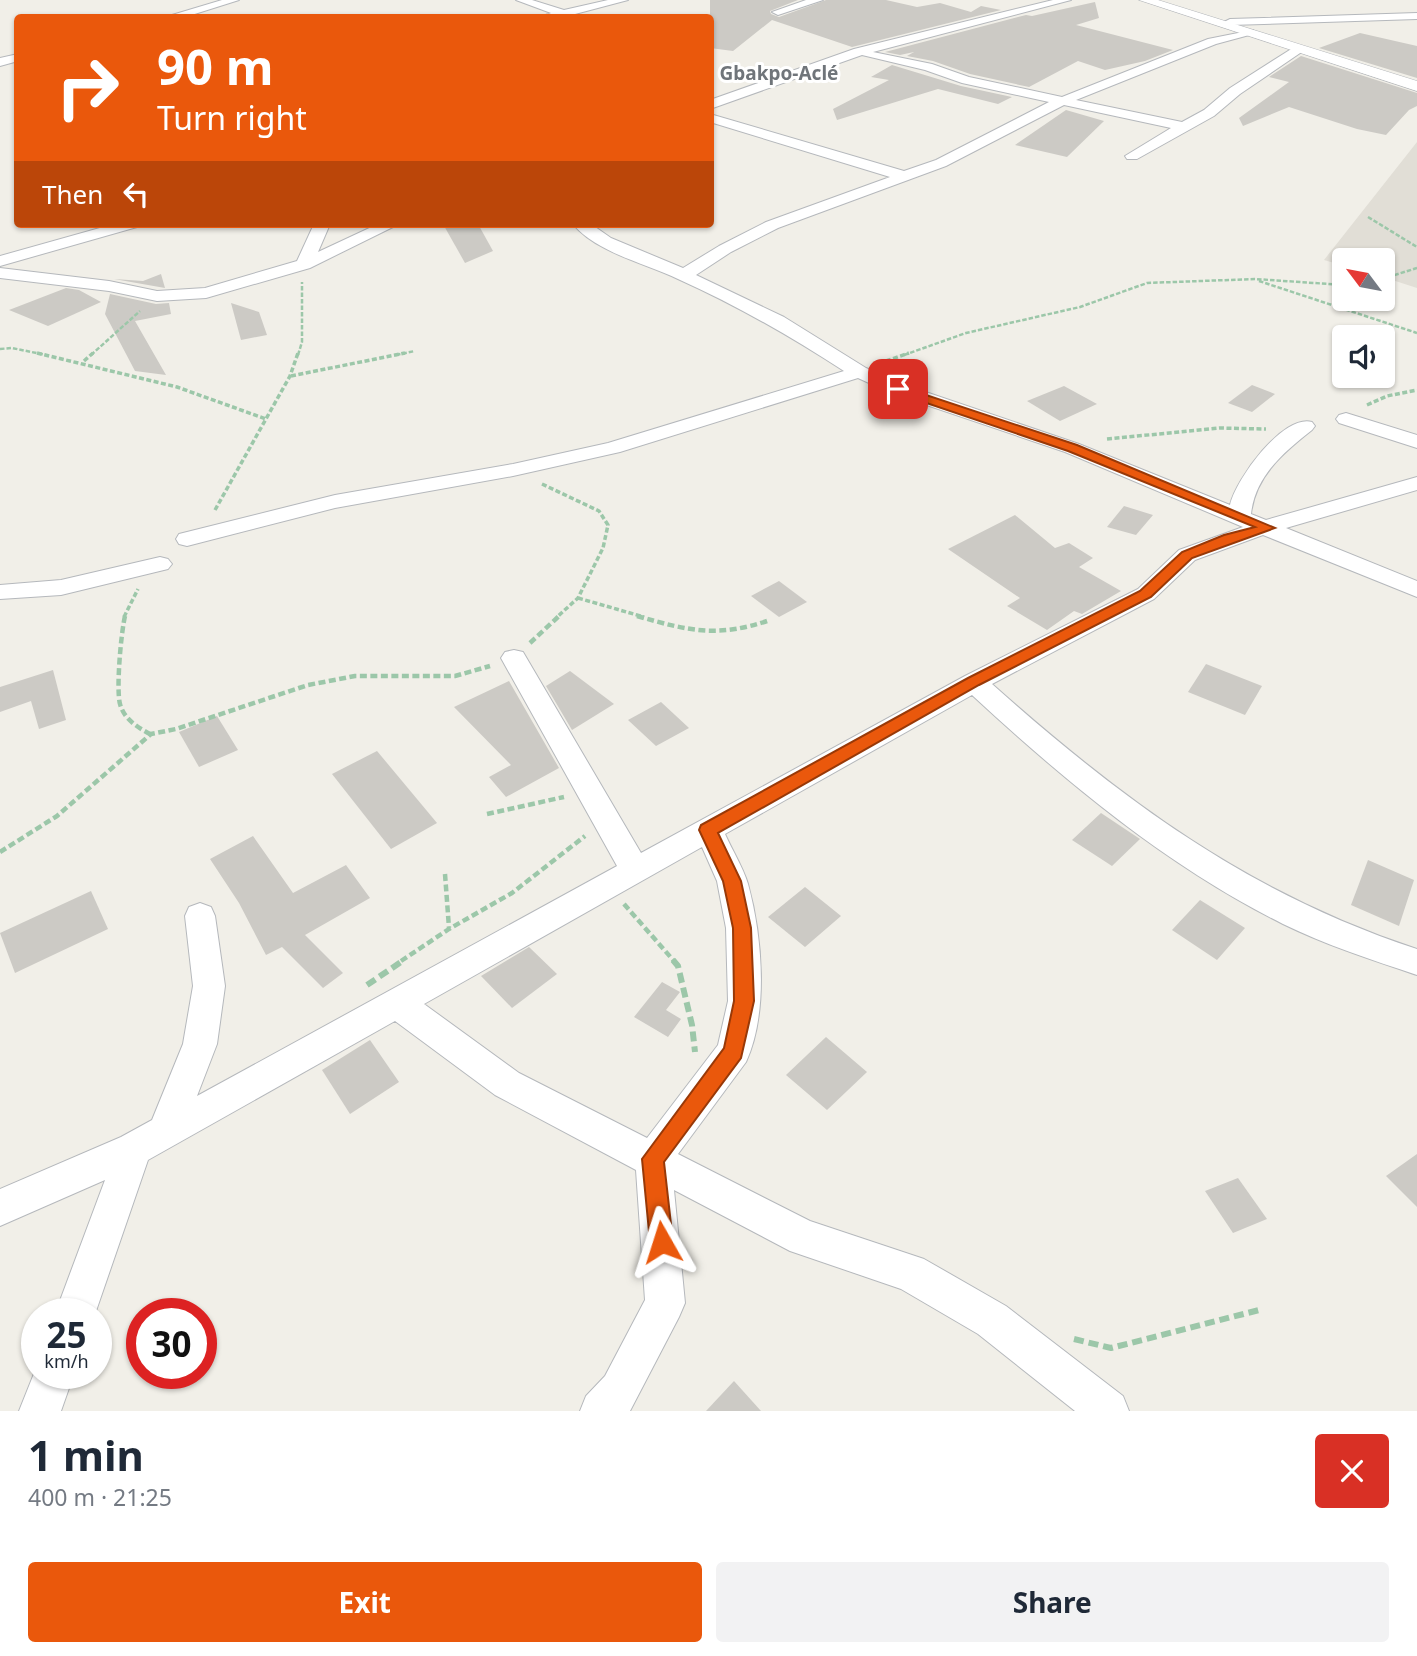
<!DOCTYPE html>
<meta charset="utf-8">
<style>
:root{--surface:#fff;--page:#f2f2f3;--text:#1f2937;--muted:#747a83;--accent:#ea580c}
body{margin:0;font-family:"Noto Sans",sans-serif;background:var(--page);color:var(--text);height:100vh;display:flex;flex-direction:column;font-size:26px;white-space:nowrap}
*{box-sizing:border-box;margin:0}
p{font-size:23px;color:var(--muted)}
.icon{flex:none;width:38px;height:38px;fill:none;stroke:currentColor;stroke-width:2;stroke-linecap:round;stroke-linejoin:round}
.map{position:relative;height:1411px;overflow:hidden}
.drawer{display:flex;flex-direction:column;background:var(--surface);flex:1}
.drawer>*{flex:none}
.banner{position:absolute;left:14px;top:14px;width:700px;height:214px;border-radius:7px;box-shadow:0 2px 5px #0004;background:#ea580c;color:#fff;overflow:hidden}
.needle{width:46px;rotate:302deg}
.tools{position:absolute;left:1332px;top:248px;display:grid;gap:14px}
.tools a{display:grid;place-items:center;width:63px;height:63px;border-radius:7px;background:var(--surface);box-shadow:0 2px 5px #0004;font-size:35px}
.speed{position:absolute;left:21px;top:1298px;display:flex;gap:14px;font-size:35px;font-weight:700;text-align:center}
.speed>*{display:grid;place-content:center;width:91px;height:91px;border-radius:50%;background:var(--surface);box-shadow:0 2px 5px #0004;line-height:1}
.speed small{font-size:18px;font-weight:400}
.speed .limit{border:10px solid #d22;background:#fff;color:#111}
.pin{position:absolute;display:grid;place-items:center;width:60px;height:60px;color:#fff;margin:-30px;border-radius:14px;box-shadow:0 4px 10px #0006}
.me{position:absolute;width:77px;margin:-38px;rotate:354deg;stroke-linejoin:round;filter:drop-shadow(0 0 5px #0008)}
.turn{display:flex;align-items:center;gap:24px;height:147px;padding:0 28px;font-size:32px}
.turn .icon{width:91px;height:91px;stroke-width:2.5}
.turn b{display:block;font-size:49px;line-height:60px}
.then{display:flex;align-items:center;height:66px;padding:0 28px;background:#0003;gap:14px;font-size:26px}
.round{display:grid;place-items:center;flex:none;width:74px;height:74px;border-radius:7px;background:var(--page)}
.headline{display:flex;align-items:center;justify-content:space-between;height:119px;padding:0 28px}
h1{font-size:42px;font-weight:700;line-height:52px}
.action{display:flex;gap:14px;margin-top:auto;padding:14px 28px}
.action a{flex:1;height:80px;border-radius:7px;background:var(--accent);color:#fff;font-size:28px;font-weight:700;line-height:80px;text-align:center}
.action a+a{background:var(--page);color:var(--text)}
.map>svg:first-child{display:block}
</style>
<div class="map">
<svg width="1417" height="1411" viewBox="0 0 1417 1411">
<rect width="100%" height="100%" fill="#f1efe8"/>
<path fill="#e1ded6" d="M1417,142V288L1383,277L1382,261H1344V266L1324,260Z"/>
<g fill="#cccac5">
<path d="M710,0H798L770,11L771,14L779,17L826,0H886L917,7L940,3L971,12L981,6L1001,10L852,47L772,20L733,51L710,48Z"/>
<path d="M1095,2L1099,18L1076,25L1173,50L1145,61L1105,70L1078,61L1029,87L970,74L933,61L907,56L914,52L900,55L885,52L1026,15L1032,16Z"/>
<path d="M1360,33L1417,46V78L1319,48Z"/>
<path d="M1301,56L1417,93V106L1409,110L1386,135L1357,129L1289,107L1243,126L1239,118L1289,82L1269,77Z"/>
<path d="M892,65L961,86L1012,97L998,104L938,89L837,120L833,109L889,80L871,77Z"/>
<path d="M1066,110L1104,121L1067,157L1015,145Z"/>
<path d="M443,224H478L493,251L465,263Z"/>
<path d="M161,274L165,288L114,279L143,281Z"/>
<path d="M66,288L79,290L101,302L48,326L9,310Z"/>
<path d="M110,294L156,304L169,303L171,314L135,321L166,375L135,371L105,314Z"/>
<path d="M231,303L259,312L267,335L241,340Z"/>
<path d="M1252,385L1275,394L1252,412L1228,403Z"/>
<path d="M1064,386L1097,404L1060,421L1027,401Z"/>
<path d="M1124,506L1153,515L1136,535L1107,527Z"/>
<path d="M1015,515L1055,548L1069,543L1093,558L1079,567L1121,591L1082,614L1074,611L1047,630L1007,606L1020,598L948,549Z"/>
<path d="M779,581L807,602L779,617L751,596Z"/>
<path d="M1206,664L1262,686L1245,715L1188,692Z"/>
<path d="M53,670L66,720L39,729L31,701L0,712V687Z"/>
<path d="M570,671L614,704L572,730L546,686Z"/>
<path d="M509,681L559,768L506,797L489,777L511,765L454,707Z"/>
<path d="M661,702L689,728L656,746L628,720Z"/>
<path d="M217,716L238,750L199,767L179,732Z"/>
<path d="M377,751L437,823L391,849L332,774Z"/>
<path d="M1101,813L1140,839L1112,866L1072,840Z"/>
<path d="M253,836L293,893L346,865L370,898L305,935L343,973L323,988L282,947L266,955L239,903L210,859Z"/>
<path d="M1368,860L1414,880L1399,926L1351,905Z"/>
<path d="M805,887L841,916L805,947L768,917Z"/>
<path d="M91,891L108,929L15,973L0,933Z"/>
<path d="M1200,900L1245,928L1217,960L1172,930Z"/>
<path d="M529,947L557,974L512,1008L481,976Z"/>
<path d="M662,982L680,992L666,1010L681,1019L668,1037L634,1017Z"/>
<path d="M826,1037L867,1072L827,1110L786,1075Z"/>
<path d="M370,1040L399,1082L350,1114L322,1070Z"/>
<path d="M1417,1154V1207L1386,1176Z"/>
<path d="M1238,1178L1267,1219L1233,1233L1205,1191Z"/>
<path d="M734,1381L761,1411H706Z"/>
</g>
<g fill="none" stroke-linecap="round" stroke-linejoin="round">
<defs>
<g id="minor">
<path d="M222,0H239L182,18H162Z"/>
<path d="M516,0H532L564,10L608,0H628L560,18H538L551,13Z"/>
<path d="M806,0H823L778,15L772,12Z"/>
<path d="M1053,0H1071L873,52L932,64L969,77L1062,97L1208,39L1253,30V34L1216,44L1076,100L1182,122L1204,110L1230,88L1296,46L1306,49L1240,94L1214,116L1137,159H1127L1125,156L1171,128L1064,105L946,166L778,228L731,252L696,275L784,317L866,368L905,385L1079,444L1230,505C1236,479 1283,414 1312,422L1315,426L1312,430C1284,452 1255,476 1251,514L1266,520L1417,477V490L1286,528L1417,581V597L1263,535L1195,560L1154,599L992,684C1122,800 1249,894 1417,949V975C1372,960 1326,945 1283,924C1167,866 1066,782 972,695L725,834C732,850 743,867 748,884C762,935 769,1012 746,1062L678,1154L810,1221L924,1259L1006,1306L1123,1396L1129,1411H1075L978,1334L901,1289L790,1251L674,1190L685,1303L679,1317L630,1411H580L586,1396L605,1376L645,1300L636,1170L495,1095L395,1021L148,1160L95,1314H55L105,1180L0,1226V1189L121,1137L152,1120L183,1044L193,986L185,916L189,907L200,903L211,907L215,916L225,986L217,1044L197,1096L617,866L501,658L505,652L514,650L523,652L641,853L965,676L1138,589L1179,550L1243,527L1065,452L891,393L858,378L620,452L513,476L335,508L187,546L179,544L176,539L179,534L335,495L513,464L608,443L844,371C790,336 736,305 678,279C645,263 597,253 573,224H591L611,238L683,268L719,246L766,222L890,177L710,122V114L904,171L936,160L1049,102L962,83L925,70L862,55L710,109V100L854,49ZM702,847L717,881L726,928L728,1001L718,1045L647,1138L519,1073L424,1004Z"/>
<path d="M1417,13V19L1230,25L1224,22L1230,19Z"/>
<path d="M18,54V61L0,66V58Z"/>
<path d="M114,224H139L137,227L0,266V256Z"/>
<path d="M314,224H330L318,252L378,224H399L310,268L206,298L157,301L109,291L0,278V268L109,281L157,291L205,288L297,261Z"/>
<path d="M1346,413L1417,435V448L1339,423L1336,419L1339,415Z"/>
<path d="M160,557L168,559L172,564L168,569L61,595L0,599V585L61,580Z"/>
<path d="M37,1366V1374H74L61,1411H19Z"/>
</g>
<path id="tertiary" d="M1139,0H1158L1417,81V91Z"/>
</defs>
<use href="#minor" stroke="#b5b8bc" stroke-width="2"/>
<use href="#tertiary" stroke="#b5b8bc" stroke-width="1"/>
<g stroke="#9cc7a9" stroke-width="2.5" stroke-dasharray="4.5 2" stroke-linecap="butt">
<path d="M1368,217L1417,247"/>
<path d="M1382,279L1417,268"/>
<path d="M1259,281L1417,333"/>
<path d="M0,349L12,348L46,355"/>
<path d="M91,355L140,311"/>
<path d="M298,355L302,342V282"/>
<path d="M396,355L415,351"/>
<path d="M904,355L966,333L1080,307L1147,283L1255,279L1344,285"/>
</g>
<g stroke="#9cc7a9" stroke-width="3.5" stroke-dasharray="5 2.5" stroke-linecap="butt">
<path d="M37,353L177,387L266,419"/>
<path d="M84,361L93,353"/>
<path d="M886,361L909,353"/>
<path d="M291,376L405,353"/>
<path d="M1367,405L1387,396L1417,390"/>
<path d="M1107,439L1220,428L1266,429"/>
<path d="M542,484L599,511L608,525L603,548L578,598L557,617"/>
<path d="M215,510L290,376L298,353"/>
<path d="M578,598L644,617"/>
<path d="M124,617L138,589"/>
</g>
<g stroke="#9cc7a9" stroke-width="4.5" stroke-dasharray="7 3.5" stroke-linecap="butt">
<path d="M125,616C121,633 116,689 120,704C124,719 137,727 150,734"/>
<path d="M637,616C689,631 718,638 770,620"/>
<path d="M530,643L559,616"/>
<path d="M487,814L564,797"/>
<path d="M0,852L57,816L151,734L176,729L308,685L355,676H455L490,666"/>
<path d="M445,874L449,928"/>
<path d="M624,904L674,961"/>
<path d="M401,961L449,929L512,893L585,836"/>
</g>
<g stroke="#9cc7a9" stroke-width="6" stroke-dasharray="10 5" stroke-linecap="butt">
<path d="M673,960L678,966L692,1025L695,1052"/>
<path d="M367,985L404,960"/>
<path d="M1074,1339L1111,1348L1263,1309"/>
</g>
<use href="#minor" fill="#fff" fill-rule="evenodd"/>
<use href="#tertiary" fill="#fff" fill-rule="evenodd"/>
</g>
<path fill="#ea580c" stroke="#983908" stroke-width="2" d="M894,387H902L1077,445L1275,528L1192,558L1151,597L979,685L718,833L741,881L751,928L754,1001L741,1058L664,1162L673,1242L670,1251L662,1254L654,1251L650,1242L642,1159L724,1048L734,1001L733,928L723,881L699,830L701,825L968,678L1140,591L1182,552L1224,535L1255,527L1068,451L894,392Z"/>
<g text-anchor="middle" dominant-baseline="central" stroke-width="6" stroke-linejoin="round" paint-order="stroke">
<g font-size="19" font-weight="bold" fill="#70757a" stroke="#fff">
<text x="779" y="73">Gbakpo-Aclé</text>
</g>
</g>
</svg>
<div class="tools">
<a><svg class="needle" viewBox="-14 -14 28 28"><path d="M0-13l5 13h-10z" fill="#e53935"/><path d="M0 13l5-13h-10z" fill="#747a83"/></svg></a>
<a><svg class="icon" aria-label="sound" viewBox="0 0 24 24"><path d="M4 9h4l5-4v14l-5-4H4zM17 9q2 3 0 6"/></svg></a>
</div>
<div class="speed"><div>25<small>km/h</small></div><div class="limit">30</div></div>
<div class="pin" style="left:898px;top:389px;background:#d93025"><svg class="icon" aria-label="arrive" viewBox="0 0 24 24"><path d="M6 21V4h12l-3 4 3 4H6"/></svg></div>
<svg class="me" style="left:662px;top:1242px" viewBox="-20 -20 40 40"><path d="M0-17L14 15 0 8-14 15z" fill="#ea580c" stroke="#fff" stroke-width="4"/></svg>
<div class="banner">
<div class="turn"><svg class="icon" aria-label="right" viewBox="0 0 24 24"><path d="M7 20v-9h11M14 6l5 5-5 5"/></svg><div><b>90 m</b>Turn right</div></div>
<div class="then">Then<svg class="icon" aria-label="left" viewBox="0 0 24 24"><path d="M17 20v-9H6M10 6l-5 5 5 5"/></svg></div>
</div>
</div>
<section class="drawer">
<div class="headline"><div><h1>1 min</h1><p>400 m · 21:25</p></div><a class="round" style="background:#d93025;color:#fff"><svg class="icon" aria-label="close" viewBox="0 0 24 24"><path d="M6 6l12 12M18 6L6 18"/></svg></a></div>
<div class="action"><a>Exit</a><a>Share</a></div>
</section>
